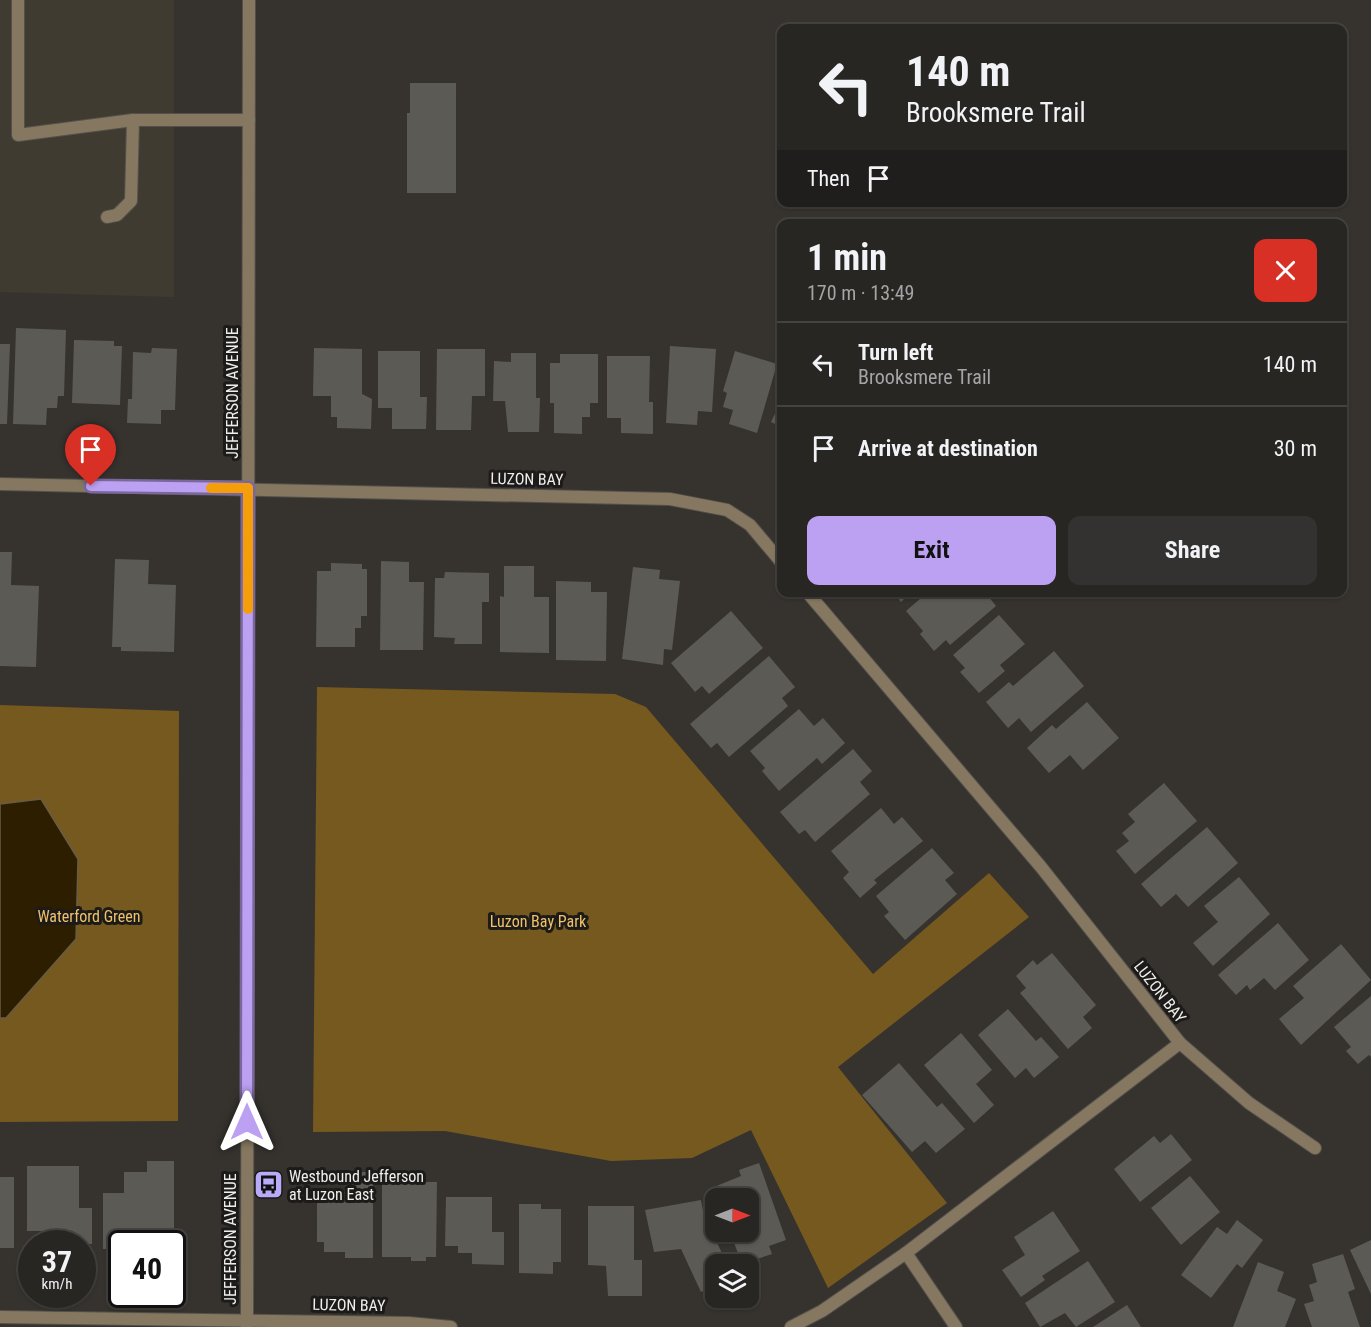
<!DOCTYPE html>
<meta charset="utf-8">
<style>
:root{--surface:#282623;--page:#343230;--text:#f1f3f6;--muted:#a5a5a6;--line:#444341;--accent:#bca0f2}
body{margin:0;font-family:"Roboto Condensed",sans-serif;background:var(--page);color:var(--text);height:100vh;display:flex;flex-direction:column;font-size:22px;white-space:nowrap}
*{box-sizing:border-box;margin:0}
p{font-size:20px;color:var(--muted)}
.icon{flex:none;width:33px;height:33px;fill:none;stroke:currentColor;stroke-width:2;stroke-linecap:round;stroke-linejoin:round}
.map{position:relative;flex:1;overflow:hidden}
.panel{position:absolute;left:777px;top:219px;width:570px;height:378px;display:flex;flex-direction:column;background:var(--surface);border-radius:12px;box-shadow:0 2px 4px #0004,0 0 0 2px var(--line)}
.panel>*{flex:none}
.top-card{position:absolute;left:777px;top:24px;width:570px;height:183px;border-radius:12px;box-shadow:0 2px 4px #0004,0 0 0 2px var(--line);background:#282623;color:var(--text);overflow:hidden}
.needle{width:39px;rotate:90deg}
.tools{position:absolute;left:705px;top:1188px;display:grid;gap:12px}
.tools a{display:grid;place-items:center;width:54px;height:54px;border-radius:12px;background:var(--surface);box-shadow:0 2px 4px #0004,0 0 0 2px var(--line);font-size:30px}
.speed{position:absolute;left:18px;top:1230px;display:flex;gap:12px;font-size:30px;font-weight:700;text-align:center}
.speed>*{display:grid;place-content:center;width:78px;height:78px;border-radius:50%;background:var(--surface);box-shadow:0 2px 4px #0004,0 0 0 2px var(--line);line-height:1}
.speed small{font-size:15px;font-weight:400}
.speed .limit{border:3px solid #111;border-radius:9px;background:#fff;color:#111}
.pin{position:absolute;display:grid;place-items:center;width:51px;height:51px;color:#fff;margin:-62px -26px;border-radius:50% 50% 50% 0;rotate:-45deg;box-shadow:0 0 6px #0007}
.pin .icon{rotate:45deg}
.me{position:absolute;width:66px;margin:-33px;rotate:0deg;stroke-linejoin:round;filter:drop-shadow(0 0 4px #0008)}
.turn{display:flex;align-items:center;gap:21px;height:126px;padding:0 30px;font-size:27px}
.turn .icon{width:78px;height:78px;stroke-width:2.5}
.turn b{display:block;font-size:42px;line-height:51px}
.then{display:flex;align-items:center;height:57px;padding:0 30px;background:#0003;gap:12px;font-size:22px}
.round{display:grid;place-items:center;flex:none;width:63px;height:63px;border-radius:12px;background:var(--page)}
.head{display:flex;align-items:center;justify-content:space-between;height:102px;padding:0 30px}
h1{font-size:36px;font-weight:700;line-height:45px}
.button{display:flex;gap:12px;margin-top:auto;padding:12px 30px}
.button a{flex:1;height:69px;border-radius:12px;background:var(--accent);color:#111;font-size:24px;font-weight:700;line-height:69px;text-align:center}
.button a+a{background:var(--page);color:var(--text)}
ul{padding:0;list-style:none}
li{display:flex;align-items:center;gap:18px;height:84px;padding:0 30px;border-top:2px solid var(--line)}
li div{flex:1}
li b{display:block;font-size:22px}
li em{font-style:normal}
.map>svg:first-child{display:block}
</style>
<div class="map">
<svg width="1371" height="1327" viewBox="0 0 1371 1327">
<rect width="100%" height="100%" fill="#36332f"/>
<path fill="#403b31" d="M0,0H174V297L0,292Z"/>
<g fill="#76591e">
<path d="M317,687L615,694L646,707L873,974L989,873L1029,917L838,1067L947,1203L828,1288L751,1130L692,1158L611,1161L445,1131L313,1132Z"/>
<path d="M0,705L179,711L178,1121L0,1122Z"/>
</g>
<path fill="#2e1e00" stroke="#685c46" stroke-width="1.5" d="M41,799L78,859L76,939L6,1018H0V804Z"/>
<g fill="#5c5a55">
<path d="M410,83H456V193H407V113H410Z"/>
<path d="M16,328L66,330L64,396H58L57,408H47L46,425L13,424Z"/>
<path d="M74,340L114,341V346H122L120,405L72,403Z"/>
<path d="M0,344H10L7,424H0Z"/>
<path d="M670,346L716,349L712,412L698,411L697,425L666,423Z"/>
<path d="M152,348L177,349L175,410H161V424L127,423L128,399H132L133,352L151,353Z"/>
<path d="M314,348L362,349V394L372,399L371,429L337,428V417H331V396H313Z"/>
<path d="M437,349H485V396H472L471,430H436Z"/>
<path d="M378,351H420V397H427L426,429H392V408H378Z"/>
<path d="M735,351L777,364L757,433L729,424L733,410L723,407L727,393L723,391Z"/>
<path d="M511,353H536V398H540L539,432H508L505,401H493L494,361L511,362Z"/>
<path d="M560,354H598V403H590V417H582V434L554,433V403H550V363H560Z"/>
<path d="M607,356H650L649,402H653V434L621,433V418H607Z"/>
<path d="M782,399V427L771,422Z"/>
<path d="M0,552H12L11,585L39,586L36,667L0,666Z"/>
<path d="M115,559L149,560L148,584L176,585L174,652L121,651V647H112Z"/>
<path d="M381,561L409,562V582H424L423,650H380Z"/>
<path d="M331,563L362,564V569H367V616H361V628H355V647H316L317,571H331Z"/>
<path d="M504,566H534V597H549V653L500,652V596L504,597Z"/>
<path d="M633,567L660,570L659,579L680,581L672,650L664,649L663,665L622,659Z"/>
<path d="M445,572L489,573V602H482V644H454L455,638L434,637L435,578H444Z"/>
<path d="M556,581L591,582V592H607L606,661L556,660Z"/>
<path d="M893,592H911L901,602Z"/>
<path d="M928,592H985L996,606L950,645L946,640L934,651L920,634L923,631L906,611Z"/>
<path d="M731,611L763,648L709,694L702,686L695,692L671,663Z"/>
<path d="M999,615L1025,644L1000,665L1005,671L979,693L960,672L965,668L953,655Z"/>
<path d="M1054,651L1084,686L1031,732L1019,718L1008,728L986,702L1009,682L1013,686Z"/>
<path d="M769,656L795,687L782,698L788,706L729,757L717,743L711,748L690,724Z"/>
<path d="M1087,702L1119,738L1083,770L1070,755L1049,773L1027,748L1052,725L1056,729Z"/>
<path d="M799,709L814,726L823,718L845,743L822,764L817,758L779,791L762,771L765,768L750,751Z"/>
<path d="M853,749L872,771L860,782L870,794L815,842L805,830L799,834L780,812Z"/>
<path d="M1164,783L1197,821L1135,874L1116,851L1129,841L1122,833L1135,822L1128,814Z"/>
<path d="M881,808L894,824L902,817L923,841L874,880L877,883L860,898L843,878L849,872L831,851Z"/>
<path d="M1207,827L1238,863L1188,907L1176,894L1161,907L1141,884Z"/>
<path d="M932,848L954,873L945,880L957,894L905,940L884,916L889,912L876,896Z"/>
<path d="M1239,877L1270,914L1213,966L1193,943L1218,922L1204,906Z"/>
<path d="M1278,923L1309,960L1275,990L1264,978L1250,990L1247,985L1236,995L1218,975Z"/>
<path d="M1341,944L1371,980L1301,1045L1279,1019L1304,998L1293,986Z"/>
<path d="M1052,953L1096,1005L1083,1017L1092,1028L1068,1049L1020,993L1026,988L1016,976L1033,960L1037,965Z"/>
<path d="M1371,996V1057L1369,1055L1358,1064L1346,1051L1351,1047L1334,1027Z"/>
<path d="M1008,1009L1036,1041L1041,1037L1059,1057L1034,1078L1026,1068L1015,1078L978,1035Z"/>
<path d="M961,1033L992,1070L976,1084L994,1105L974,1123L924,1065Z"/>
<path d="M899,1063L937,1107L942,1103L965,1129L936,1153L925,1141L912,1152L862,1095Z"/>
<path d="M1171,1134L1192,1160L1140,1202L1114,1169L1154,1136L1160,1143Z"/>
<path d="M147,1161H174V1237H137V1244H122V1249H103V1193H124V1172H147Z"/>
<path d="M759,1163L786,1240L769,1246L772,1254L742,1264L730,1232H748V1198H718L714,1187L741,1176L739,1170Z"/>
<path d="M27,1166H79V1208H92V1244H59V1231H27Z"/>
<path d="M345,1172H373V1258H345V1252H324V1242H317V1192H345Z"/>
<path d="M382,1175H419V1182H437L436,1257H426V1261H411V1257H382Z"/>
<path d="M1190,1176L1220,1212L1181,1245L1151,1208Z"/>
<rect x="0" y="1177" width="14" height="71"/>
<path d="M446,1197H492V1232H504V1265L472,1264V1253H458V1246H445Z"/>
<path d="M701,1200L708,1237L713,1234L727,1264H716V1285L701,1292L681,1249L654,1252L645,1210Z"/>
<path d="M519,1204H541V1209H561V1262H553V1274L519,1273Z"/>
<path d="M588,1206H634V1260H642V1296H608L606,1266L588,1265Z"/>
<path d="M1053,1211L1080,1251L1042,1276L1045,1280L1021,1297L1002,1270L1025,1255L1014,1237Z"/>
<path d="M1237,1220L1263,1240L1242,1268L1237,1264L1211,1298L1181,1275L1217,1227L1227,1234Z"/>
<path d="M1371,1240V1294L1350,1250Z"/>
<path d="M1343,1254L1355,1289L1348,1292L1360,1327H1312L1304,1304L1314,1301L1309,1285L1317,1282L1312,1264Z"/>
<path d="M1088,1261L1115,1302L1076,1327L1065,1313L1040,1327L1025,1303Z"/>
<path d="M1258,1262L1284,1272L1277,1291L1296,1299L1285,1327H1233Z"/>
<path d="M1127,1305L1141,1327H1093Z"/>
</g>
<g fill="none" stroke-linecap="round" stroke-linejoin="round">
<defs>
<g id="service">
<path d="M18,0V135L133,120H249"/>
<path d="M107,217L117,215L131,201L133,120"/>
</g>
<g id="minor">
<path d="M0,484L670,499L727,510L750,525L782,563"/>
<path d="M807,592L1041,867L1180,1043L1249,1103L1315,1148"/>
<path d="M906,1253L956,1327"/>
<path d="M0,1317L409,1323L451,1327"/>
<path d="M791,1327L822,1311L906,1253L1180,1043"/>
</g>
<path id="tertiary" d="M247,1327L249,0"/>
</defs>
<use href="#service" stroke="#54514d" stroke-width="14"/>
<use href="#minor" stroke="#54514d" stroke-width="14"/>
<use href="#tertiary" stroke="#54514d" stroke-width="14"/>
<use href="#service" stroke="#867860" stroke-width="12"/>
<use href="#minor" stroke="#867860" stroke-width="12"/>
<use href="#tertiary" stroke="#867860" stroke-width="12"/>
</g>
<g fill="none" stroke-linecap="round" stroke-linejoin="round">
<defs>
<path id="route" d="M91,486L248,488L247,1122"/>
</defs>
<use href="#route" stroke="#7a689d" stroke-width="15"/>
<use href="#route" stroke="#bca0f2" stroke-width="10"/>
<path stroke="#f59e0b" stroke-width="10" d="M211,488H248V609"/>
</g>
<defs>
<symbol id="bus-square" viewBox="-11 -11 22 22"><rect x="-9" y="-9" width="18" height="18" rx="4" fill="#b9abf7" stroke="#1c1b19"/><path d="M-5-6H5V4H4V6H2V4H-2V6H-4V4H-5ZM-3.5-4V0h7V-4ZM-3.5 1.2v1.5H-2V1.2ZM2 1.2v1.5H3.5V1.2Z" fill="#111"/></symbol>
</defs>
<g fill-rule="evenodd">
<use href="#bus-square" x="252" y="1168" width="33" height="33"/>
</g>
<g text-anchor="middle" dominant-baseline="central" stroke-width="6" stroke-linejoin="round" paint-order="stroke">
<g font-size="16" fill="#efeeeb" stroke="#1c1b19">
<text transform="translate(232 393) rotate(-90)">JEFFERSON AVENUE</text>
<text transform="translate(527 479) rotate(1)">LUZON BAY</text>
<text transform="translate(1160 992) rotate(52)">LUZON BAY</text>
<text transform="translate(230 1239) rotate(-90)">JEFFERSON AVENUE</text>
<text transform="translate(349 1305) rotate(1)">LUZON BAY</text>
</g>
<g font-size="16" fill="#efc169" stroke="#1c1b19">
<text x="89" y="916">Waterford Green</text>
<text x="538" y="921">Luzon Bay Park</text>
</g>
<g font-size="16" fill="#efeeeb" stroke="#1c1b19" text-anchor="start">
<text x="289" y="1176">Westbound Jefferson<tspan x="289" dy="18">at Luzon East</tspan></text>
</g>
</g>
</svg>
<div class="tools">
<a><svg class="needle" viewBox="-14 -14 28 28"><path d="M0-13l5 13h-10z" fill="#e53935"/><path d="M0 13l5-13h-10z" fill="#a5a5a6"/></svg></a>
<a><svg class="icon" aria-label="layers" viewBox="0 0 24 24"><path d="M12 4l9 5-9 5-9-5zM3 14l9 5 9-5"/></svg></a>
</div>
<div class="speed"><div>37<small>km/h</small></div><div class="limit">40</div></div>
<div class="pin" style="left:91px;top:486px;background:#d93025"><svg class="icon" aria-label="arrive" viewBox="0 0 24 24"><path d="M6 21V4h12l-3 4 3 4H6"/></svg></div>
<svg class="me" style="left:247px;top:1122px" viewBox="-20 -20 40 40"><path d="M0-17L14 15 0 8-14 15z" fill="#bca0f2" stroke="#fff" stroke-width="4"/></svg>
<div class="top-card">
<div class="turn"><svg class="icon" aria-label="left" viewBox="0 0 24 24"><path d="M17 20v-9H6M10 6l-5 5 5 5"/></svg><div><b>140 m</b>Brooksmere Trail</div></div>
<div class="then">Then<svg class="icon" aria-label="arrive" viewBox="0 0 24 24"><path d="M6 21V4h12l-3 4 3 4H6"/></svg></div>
</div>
<section class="panel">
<div class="head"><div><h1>1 min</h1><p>170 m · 13:49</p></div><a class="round" style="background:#d93025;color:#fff"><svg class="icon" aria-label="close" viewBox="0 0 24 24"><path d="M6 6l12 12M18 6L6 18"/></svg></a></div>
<ul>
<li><svg class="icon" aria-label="left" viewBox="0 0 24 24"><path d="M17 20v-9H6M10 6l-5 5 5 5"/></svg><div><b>Turn left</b><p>Brooksmere Trail</p></div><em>140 m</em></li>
<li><svg class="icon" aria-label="arrive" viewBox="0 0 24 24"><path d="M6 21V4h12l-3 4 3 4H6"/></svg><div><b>Arrive at destination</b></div><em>30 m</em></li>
</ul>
<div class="button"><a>Exit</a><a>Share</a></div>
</section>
</div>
